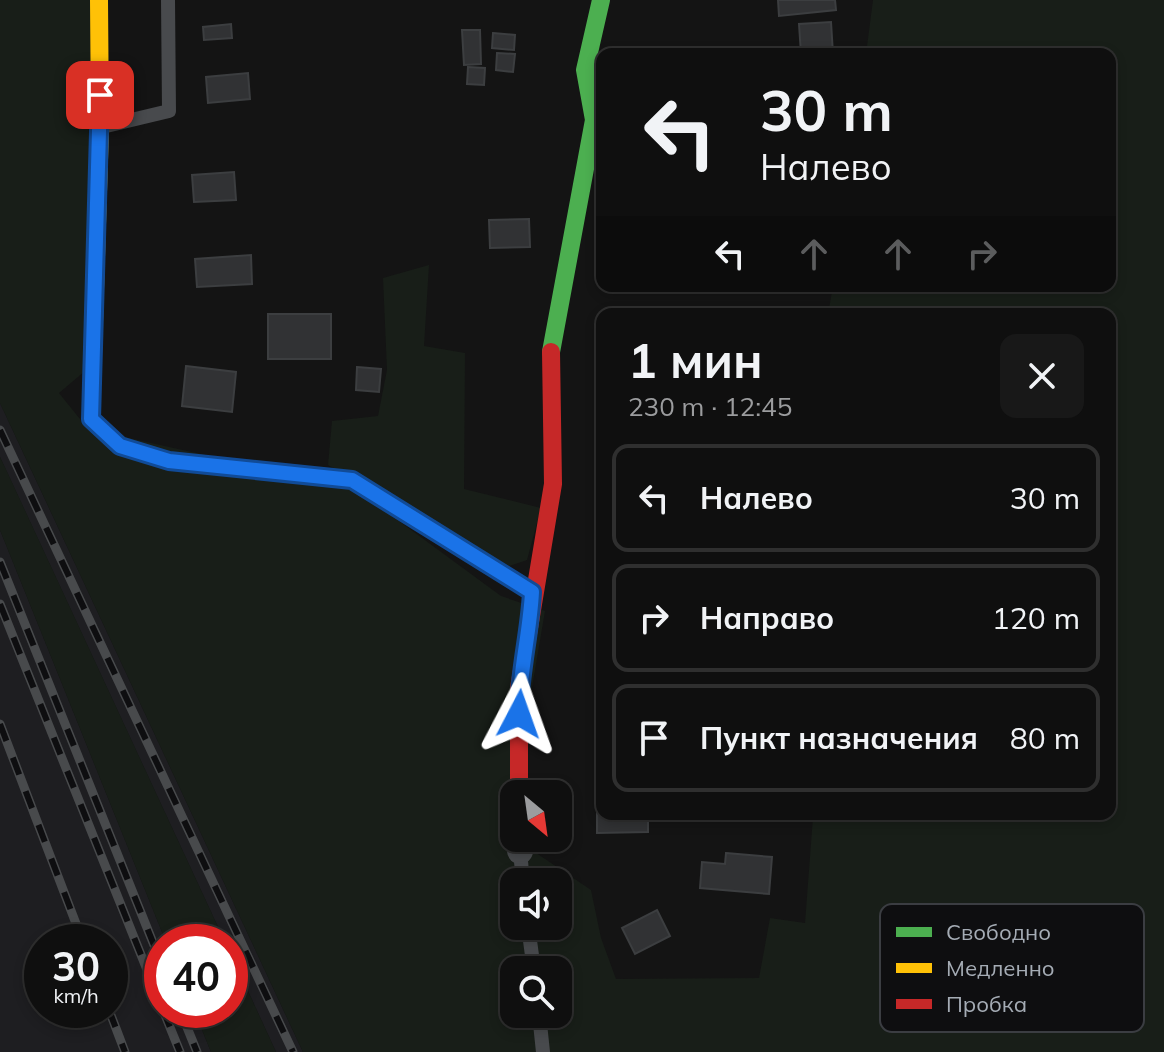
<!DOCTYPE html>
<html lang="ru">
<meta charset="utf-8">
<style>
:root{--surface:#0f0f0f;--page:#181818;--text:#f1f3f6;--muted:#9b9c9e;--line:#2f2f2f}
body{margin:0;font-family:Mulish,sans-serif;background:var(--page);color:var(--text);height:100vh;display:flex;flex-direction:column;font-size:30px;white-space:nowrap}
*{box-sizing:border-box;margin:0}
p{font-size:26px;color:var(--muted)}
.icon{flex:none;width:44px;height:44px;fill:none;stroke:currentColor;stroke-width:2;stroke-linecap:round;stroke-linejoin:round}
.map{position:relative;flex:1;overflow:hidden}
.details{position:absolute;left:596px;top:308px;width:520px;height:512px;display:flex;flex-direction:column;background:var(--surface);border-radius:16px;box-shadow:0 4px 12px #0003,0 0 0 2px var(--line)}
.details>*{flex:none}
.top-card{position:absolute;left:596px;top:48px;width:520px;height:244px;border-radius:16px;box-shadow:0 4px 12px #0003,0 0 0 2px var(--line);background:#0f0f0f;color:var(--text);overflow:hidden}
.needle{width:52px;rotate:151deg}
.fabs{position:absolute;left:500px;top:780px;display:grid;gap:16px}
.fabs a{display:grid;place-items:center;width:72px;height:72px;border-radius:16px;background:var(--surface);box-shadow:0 4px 12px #0003,0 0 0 2px var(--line);font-size:40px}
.speed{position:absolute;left:24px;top:924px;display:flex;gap:16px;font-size:40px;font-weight:700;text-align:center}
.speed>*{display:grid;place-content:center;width:104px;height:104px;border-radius:50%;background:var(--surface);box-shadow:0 4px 12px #0003,0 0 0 2px var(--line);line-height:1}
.speed small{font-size:20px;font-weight:400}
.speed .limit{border:12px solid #d22;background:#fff;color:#111}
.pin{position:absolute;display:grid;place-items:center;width:68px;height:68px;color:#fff;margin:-34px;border-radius:16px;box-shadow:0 4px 12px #0006}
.me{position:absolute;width:88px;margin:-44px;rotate:4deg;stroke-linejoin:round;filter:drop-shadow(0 0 6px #0008)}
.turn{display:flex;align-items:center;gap:28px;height:168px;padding:0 32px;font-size:36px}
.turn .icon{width:104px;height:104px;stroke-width:2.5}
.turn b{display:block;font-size:56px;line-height:68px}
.lanes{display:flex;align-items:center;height:76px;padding:0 32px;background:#0003;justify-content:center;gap:40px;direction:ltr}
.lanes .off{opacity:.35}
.round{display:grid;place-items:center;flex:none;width:84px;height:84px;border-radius:16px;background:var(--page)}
.head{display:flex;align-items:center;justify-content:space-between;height:136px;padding:0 32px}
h1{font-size:48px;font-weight:700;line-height:60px}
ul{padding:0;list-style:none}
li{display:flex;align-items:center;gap:24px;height:108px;margin:0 16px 12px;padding:0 16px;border:4px solid var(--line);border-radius:16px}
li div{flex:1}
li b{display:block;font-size:30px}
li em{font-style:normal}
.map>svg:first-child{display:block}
</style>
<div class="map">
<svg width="1164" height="1052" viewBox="0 0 1164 1052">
<rect width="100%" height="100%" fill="#141414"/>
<g fill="#1e1e21" fill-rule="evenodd">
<path d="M0,403L303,1052H276L230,952V942H225L0,457Z"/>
<path d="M0,530L166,942H162V1010H194L211,1052H0ZM42,942H110V1010H42Z"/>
</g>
<g fill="#181e18" fill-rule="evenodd">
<path d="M0,0H91L85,371L59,393L88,429L354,488L501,596L545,611L514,794V838L591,890L601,938L616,979L759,978L770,918L805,923L813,817L804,814H1110V314H828L833,286H1110V54H866L873,0H1164V1052H303L0,403ZM514,882H558V926H514ZM514,970H558V1014H514Z"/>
<path d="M429,265L424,346L465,353L464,489L541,508L527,560L509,566L328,465L332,421L378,416L387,370L383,278Z"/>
<path d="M0,457L9,476L225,942H166L0,530Z"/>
<path d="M230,952L276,1052H211L194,1010H230Z"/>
</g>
<g fill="#313234" stroke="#3c3e40" stroke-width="2">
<path d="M778,0H835L836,10L779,16Z"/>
<path d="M831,22L833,54H801L799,24Z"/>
<path d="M231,24L232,38L204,40L203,27Z"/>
<path d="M462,30H480L481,64L464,65Z"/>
<path d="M493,33L515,35L514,50L492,48Z"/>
<path d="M497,53L515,54L513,72L496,70Z"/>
<path d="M468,67L485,68L484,85L467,84Z"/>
<path d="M248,73L250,99L208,103L206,77Z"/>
<path d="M234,172L236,200L194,202L192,175Z"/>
<path d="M529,219L530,247L490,248L489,220Z"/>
<path d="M251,255L252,284L197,287L195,259Z"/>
<rect x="268" y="314" width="63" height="45"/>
<path d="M186,366L236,372L232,412L182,406Z"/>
<path d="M357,367L381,369L379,392L356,390Z"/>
<path d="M597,809H602V814H648V832L597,833Z"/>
<path d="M726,853L772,857L769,894L700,888L702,862L725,864Z"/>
<path d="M657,910L670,936L635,954L622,928Z"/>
</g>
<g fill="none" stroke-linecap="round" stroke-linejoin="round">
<g stroke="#484a4d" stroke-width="14">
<path d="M102,127L169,111L168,0"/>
<path d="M520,851L523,882"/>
<path d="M528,926L534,970"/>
<path d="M539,1014L543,1052"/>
</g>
<path stroke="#484a4d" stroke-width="26" d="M520,838V851"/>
<g stroke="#4caf50" stroke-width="18">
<path d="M551,352L594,120L585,70L601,0"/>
<path d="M332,478L352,480L532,592"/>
</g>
<path stroke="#ffc107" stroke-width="18" d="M99,0L100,127L91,419L120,446L169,461L332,478"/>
<path stroke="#c62828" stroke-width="18" d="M519,794V688L553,484L551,352"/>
<defs>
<g id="rail">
<path d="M0,430L293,1052"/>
<path d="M0,562L162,965"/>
<path d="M0,604L162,1007"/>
<path d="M0,724L83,942"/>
<path d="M109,1010L125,1052"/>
<path d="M163,1010L180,1052"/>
<path d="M180,1010L197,1052"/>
</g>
</defs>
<use href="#rail" stroke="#484a4c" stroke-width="9"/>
<use href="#rail" stroke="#0e0e10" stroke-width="6" stroke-dasharray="18" stroke-linecap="butt"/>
</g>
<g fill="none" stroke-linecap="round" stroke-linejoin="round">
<defs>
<path id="route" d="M100,95L91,419L120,446L169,461L352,480L532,592C530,633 519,673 519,714"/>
</defs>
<use href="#route" stroke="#114b97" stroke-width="20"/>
<use href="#route" stroke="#1a73e8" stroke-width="14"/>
</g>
<rect x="880" y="904" width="264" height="128" rx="12" fill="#0e0e10" stroke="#3b3d42" stroke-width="2"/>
<rect x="896" y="927" width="36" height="10" fill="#4caf50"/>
<rect x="896" y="963" width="36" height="10" fill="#ffc107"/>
<rect x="896" y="999" width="36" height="10" fill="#c62828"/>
<g font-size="22" fill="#a5acb5">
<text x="946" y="940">Свободно</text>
<text x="946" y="976">Медленно</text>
<text x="946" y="1012">Пробка</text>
</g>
</svg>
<div class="fabs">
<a><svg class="needle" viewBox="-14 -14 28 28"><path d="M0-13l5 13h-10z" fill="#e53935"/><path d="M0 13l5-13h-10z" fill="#9b9c9e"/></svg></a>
<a><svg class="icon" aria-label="sound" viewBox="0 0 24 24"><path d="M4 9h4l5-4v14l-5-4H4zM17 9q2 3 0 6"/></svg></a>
<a><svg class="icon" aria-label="search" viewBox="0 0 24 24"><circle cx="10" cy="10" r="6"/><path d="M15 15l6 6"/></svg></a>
</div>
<div class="speed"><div>30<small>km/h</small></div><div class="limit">40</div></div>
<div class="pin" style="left:100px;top:95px;background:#d93025"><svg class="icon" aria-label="arrive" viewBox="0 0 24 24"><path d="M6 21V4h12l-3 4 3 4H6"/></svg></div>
<svg class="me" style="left:519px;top:714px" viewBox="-20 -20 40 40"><path d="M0-17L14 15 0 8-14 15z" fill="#1a73e8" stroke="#fff" stroke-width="4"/></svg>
<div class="top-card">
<div class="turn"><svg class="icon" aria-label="left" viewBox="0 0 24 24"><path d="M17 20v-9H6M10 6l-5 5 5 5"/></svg><div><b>30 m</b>Налево</div></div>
<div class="lanes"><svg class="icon" aria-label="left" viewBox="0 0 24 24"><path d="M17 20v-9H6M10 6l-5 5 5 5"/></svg><svg class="icon off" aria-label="ahead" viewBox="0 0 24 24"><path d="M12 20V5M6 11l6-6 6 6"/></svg><svg class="icon off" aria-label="ahead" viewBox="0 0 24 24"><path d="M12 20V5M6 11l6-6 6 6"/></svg><svg class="icon off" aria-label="right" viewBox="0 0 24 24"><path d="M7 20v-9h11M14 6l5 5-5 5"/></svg></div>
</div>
<section class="details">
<div class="head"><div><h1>1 мин</h1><p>230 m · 12:45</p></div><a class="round"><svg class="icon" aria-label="close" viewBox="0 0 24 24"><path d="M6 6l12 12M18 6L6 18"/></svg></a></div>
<ul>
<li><svg class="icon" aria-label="left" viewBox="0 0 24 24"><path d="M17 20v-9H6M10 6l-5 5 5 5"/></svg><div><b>Налево</b></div><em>30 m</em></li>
<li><svg class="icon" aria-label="right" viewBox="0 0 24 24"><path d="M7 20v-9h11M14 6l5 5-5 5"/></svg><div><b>Направо</b></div><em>120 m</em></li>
<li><svg class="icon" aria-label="arrive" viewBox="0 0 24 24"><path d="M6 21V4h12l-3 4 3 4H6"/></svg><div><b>Пункт назначения</b></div><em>80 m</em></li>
</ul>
</section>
</div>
